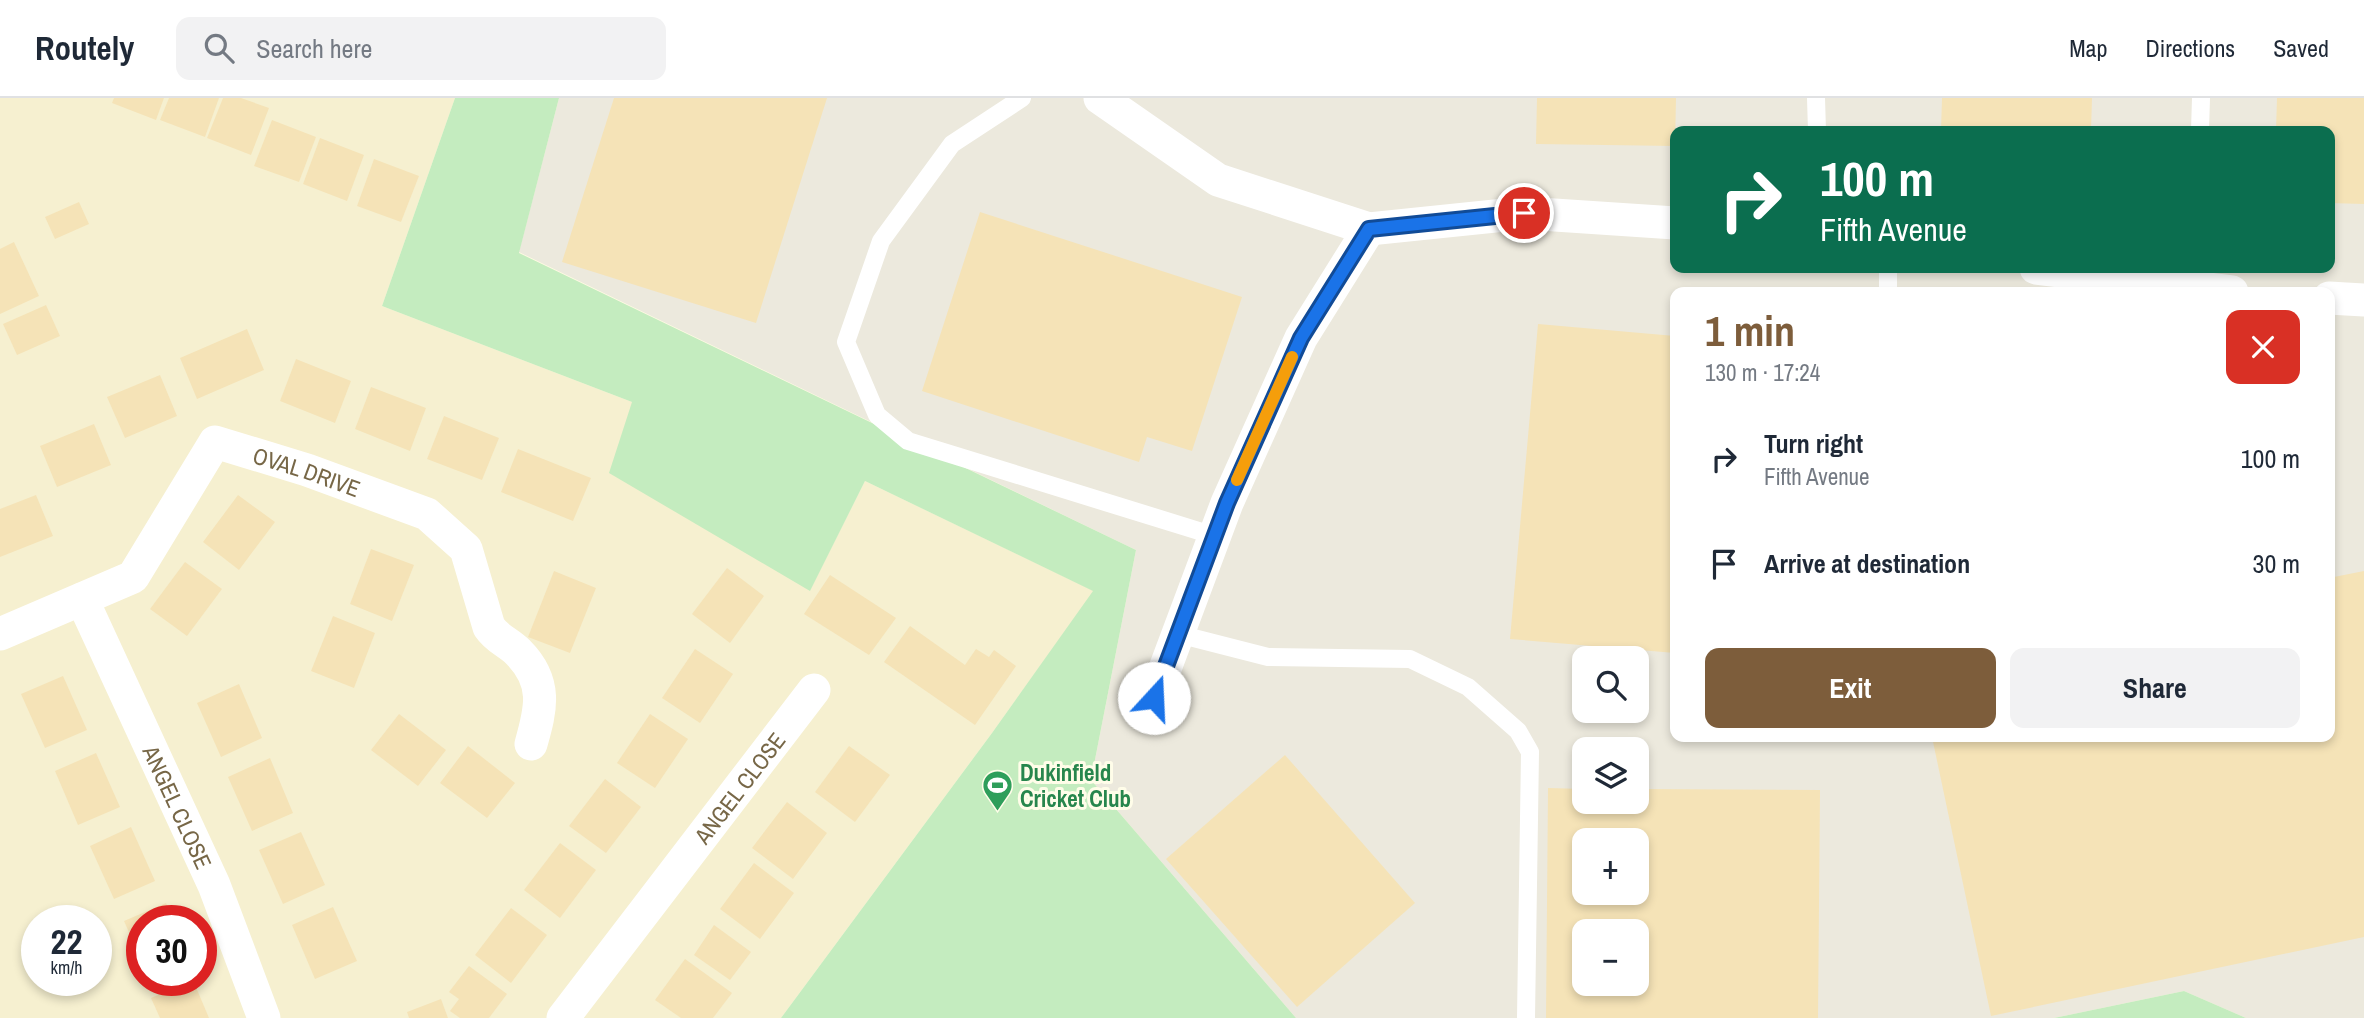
<!DOCTYPE html>
<meta charset="utf-8">
<style>
:root{--surface:#fff;--page:#f2f2f3;--text:#1f2937;--muted:#747a83;--line:#e0e1e3;--accent:#7d5d3b}
body{margin:0;font-family:"Archivo Narrow",sans-serif;background:var(--page);color:var(--text);height:100vh;display:flex;flex-direction:column;font-size:26px;white-space:nowrap}
*{box-sizing:border-box;margin:0}
p{font-size:23px;color:var(--muted)}
.icon{flex:none;width:38px;height:38px;fill:none;stroke:currentColor;stroke-width:2;stroke-linecap:round;stroke-linejoin:round}
.map{position:relative;flex:1;overflow:hidden}
.side{position:absolute;left:1670px;top:189px;width:665px;height:455px;display:flex;flex-direction:column;background:var(--surface);border-radius:14px;box-shadow:0 4px 10px #0003}
.side>*{flex:none}
.top-card{position:absolute;left:1670px;top:28px;width:665px;height:147px;border-radius:14px;box-shadow:0 4px 10px #0003;background:#0b6e4f;color:#fff;overflow:hidden}
.tools{position:absolute;left:1572px;top:548px;display:grid;gap:14px}
.tools a{display:grid;place-items:center;width:77px;height:77px;border-radius:14px;background:var(--surface);box-shadow:0 4px 10px #0003;font-size:35px}
.speed{position:absolute;left:21px;top:807px;display:flex;gap:14px;font-size:35px;font-weight:700;text-align:center}
.speed>*{display:grid;place-content:center;width:91px;height:91px;border-radius:50%;background:var(--surface);box-shadow:0 4px 10px #0003;line-height:1}
.speed small{font-size:18px;font-weight:400}
.speed .limit{border:10px solid #d22;background:#fff;color:#111}
.pin{position:absolute;display:grid;place-items:center;width:60px;height:60px;color:#fff;margin:-30px;border:4px solid #fff;border-radius:50%;box-shadow:0 2px 7px #0007}
.me{position:absolute;width:77px;margin:-38px;rotate:20deg;stroke-linejoin:round;filter:drop-shadow(0 0 5px #0008)}
.turn{display:flex;align-items:center;gap:24px;height:147px;padding:0 35px;font-size:32px}
.turn .icon{width:91px;height:91px;stroke-width:2.5}
.turn b{display:block;font-size:49px;line-height:60px}
.round{display:grid;place-items:center;flex:none;width:74px;height:74px;border-radius:14px;background:var(--page)}
.head{display:flex;align-items:center;justify-content:space-between;height:119px;padding:0 35px}
h1{font-size:42px;font-weight:700;line-height:52px;color:var(--accent)}
.action{display:flex;gap:14px;margin-top:auto;padding:14px 35px}
.action a{flex:1;height:80px;border-radius:14px;background:var(--accent);color:#fff;font-size:28px;font-weight:700;line-height:80px;text-align:center}
.action a+a{background:var(--page);color:var(--text)}
ul{padding:0;list-style:none}
li{display:flex;align-items:center;gap:21px;height:105px;padding:0 35px}
li div{flex:1}
li b{display:block;font-size:26px}
li em{font-style:normal}
header{display:flex;align-items:center;gap:42px;box-sizing:border-box;height:98px;padding:0 35px;background:var(--surface);border-bottom:2px solid var(--line)}
header strong{font-size:33px}
nav{display:flex;gap:38px;margin-inline-start:auto;font-size:24px}
.search{width:490px;height:63px;background:var(--page);display:flex;align-items:center;gap:18px;box-sizing:border-box;padding:0 24px;border-radius:14px;color:var(--muted);font-size:26px}
.map>svg:first-child{display:block}
</style>
<header>
<strong>Routely</strong>
<div class="search"><svg class="icon" aria-label="search" viewBox="0 0 24 24"><circle cx="10" cy="10" r="6"/><path d="M15 15l6 6"/></svg>Search here</div>
<nav><a>Map</a><a>Directions</a><a>Saved</a></nav>
</header>
<div class="map">
<svg width="2364" height="920" viewBox="0 0 2364 920">
<rect width="100%" height="100%" fill="#fefbe2"/>
<path fill="#f6f0d0" fill-rule="evenodd" d="M0,0H455L382,208L632,304L810,492L865,383L1094,493L992,635L781,920H0ZM37,822H96V882H37ZM142,822H201V882H142Z"/>
<path fill="#ece9dd" fill-rule="evenodd" d="M559,0H2364V920H2246L2184,893L2054,920H1296L1091,682L1136,452L519,154ZM1675,33H2329V170H1675ZM1675,194H2329V639H1675ZM1584,560H1636V612H1584ZM1584,651H1636V704H1584ZM1584,742H1636V794H1584ZM1584,833H1636V886H1584Z"/>
<g fill="#c4ecbf">
<path d="M455,0H559L519,155L1136,452L1091,682L1296,920H781L992,635L1093,493L865,383L810,493L609,375L632,304L382,208Z"/>
<path d="M2184,893L2246,920H2054Z"/>
</g>
<g fill="#f5e3b7" fill-rule="evenodd">
<path d="M114,0H164L156,22L112,5Z"/>
<path d="M169,0H219L205,39L160,22Z"/>
<path d="M223,0H241L269,10L251,57L207,40Z"/>
<path d="M614,0H827L756,225L562,164Z"/>
<path d="M1537,0H1676L1675,48L1536,46Z"/>
<path d="M1942,0H2092L2091,33H1941Z"/>
<path d="M2277,0H2364V106L2329,105V33H2276Z"/>
<path d="M272,22L316,39L299,84L254,68Z"/>
<path d="M320,40L364,57L347,103L303,86Z"/>
<path d="M374,61L419,78L401,124L357,108Z"/>
<path d="M79,104L89,126L55,141L45,119Z"/>
<path d="M980,114L1242,199L1192,353L1147,339L1139,364L922,293Z"/>
<path d="M14,144L39,198L0,216V151Z"/>
<path d="M46,207L60,238L17,257L3,226Z"/>
<path d="M1538,226L1675,238V555L1510,541Z"/>
<path d="M247,231L264,272L197,301L180,260Z"/>
<path d="M296,261L351,283L335,325L280,303Z"/>
<path d="M160,277L177,318L125,340L107,299Z"/>
<path d="M371,289L426,310L410,353L355,331Z"/>
<path d="M444,318L499,340L482,382L427,361Z"/>
<path d="M94,326L111,367L57,389L40,348Z"/>
<path d="M518,351L591,380L573,423L501,394Z"/>
<path d="M36,397L53,438L0,459V411Z"/>
<path d="M238,397L275,424L239,472L203,444Z"/>
<path d="M371,451L414,467L392,523L350,506Z"/>
<path d="M185,464L222,491L187,538L150,511Z"/>
<path d="M727,470L764,498L730,545L692,516Z"/>
<path d="M554,473L596,490L570,555L528,539Z"/>
<path d="M2364,473V839L1991,918L1932,639H2329V480Z"/>
<path d="M830,477L896,520L869,557L804,516Z"/>
<path d="M333,518L375,535L354,590L311,573Z"/>
<path d="M910,528L965,567L976,551L989,559L994,552L1016,568L975,627L884,564Z"/>
<path d="M695,551L733,576L700,625L662,600Z"/>
<path d="M63,578L87,632L45,650L21,596Z"/>
<path d="M239,586L262,640L221,659L197,605Z"/>
<path d="M399,616L446,652L418,688L371,652Z"/>
<path d="M650,616L688,641L655,690L617,665Z"/>
<path d="M468,648L515,685L487,720L440,685Z"/>
<path d="M849,648L890,677L855,724L815,694Z"/>
<path d="M96,655L120,709L78,727L55,673Z"/>
<path d="M1285,657L1415,805L1297,909L1166,761Z"/>
<path d="M270,660L293,715L252,733L228,679Z"/>
<path d="M605,681L641,709L606,755L569,728Z"/>
<path d="M1548,690L1584,691V704H1636V691L1820,692L1818,920H1546ZM1584,742H1636V794H1584ZM1584,833H1636V886H1584Z"/>
<path d="M787,704L827,735L793,781L752,750Z"/>
<path d="M131,729L155,783L114,801L90,748Z"/>
<path d="M301,734L325,787L283,806L259,752Z"/>
<path d="M560,745L596,772L560,820L524,792Z"/>
<path d="M754,765L794,795L760,841L720,811Z"/>
<path d="M166,805L173,822H142V864L124,823Z"/>
<path d="M333,809L357,863L315,881L292,827Z"/>
<path d="M511,810L547,837L511,885L475,857Z"/>
<path d="M714,827L751,854L730,882L694,857Z"/>
<path d="M685,861L732,895L713,920H681L655,902Z"/>
<path d="M469,868L507,896L489,920H460L450,913L459,901L449,894Z"/>
<path d="M193,882L209,920H160L151,900Z"/>
<path d="M441,901L448,920H409L407,914Z"/>
</g>
<g fill="none" stroke-linecap="round" stroke-linejoin="round">
<g stroke="#fff" stroke-width="18">
<path d="M1022,0L952,46L881,143L846,244L877,317L908,343L1215,438"/>
<path d="M1816,0L1817,33"/>
<path d="M2200,33L2201,0"/>
<path d="M1888,194V170"/>
<path d="M1178,536L1268,559L1410,561L1468,589L1518,633L1530,654L1526,920"/>
</g>
<g stroke="#fff" stroke-width="33">
<path d="M1100,0L1218,82L1369,131L1524,115L1675,125"/>
<path d="M2036,170L2232,194"/>
<path d="M2329,200L2364,202"/>
<path id="s1" d="M82,501L214,787L264,920"/>
<path id="s2" d="M0,536L133,479L215,344L307,372L427,416L466,451L489,529C497,541 508,544 518,554C548,584 541,611 531,646"/>
<path d="M1154,600L1227,405L1301,240L1369,131"/>
<path id="s3" d="M563,920L814,592"/>
</g>
</g>
<g fill="none" stroke-linecap="round" stroke-linejoin="round">
<defs>
<path id="route" d="M1154,600L1227,405L1301,240L1369,131L1524,115"/>
</defs>
<use href="#route" stroke="#114b97" stroke-width="18"/>
<use href="#route" stroke="#1a73e8" stroke-width="12"/>
<path stroke="#f59e0b" stroke-width="12" d="M1237,382L1292,259"/>
</g>
<defs>
<symbol id="stadium-pin" viewBox="-11 -11 22 30"><path d="M0 17L-7.5 6A9.5 9.5 0 1 1 7.5 6Z" fill="#2e9e5b" stroke="#fffde9"/><path d="M0-5a6.5 5 0 1 0 0 10a6.5 5 0 1 0 0-10ZM-3.5-1.8h7v3.6h-7Z" fill="#fff"/></symbol>
</defs>
<g fill-rule="evenodd">
<use href="#stadium-pin" x="980" y="670" width="35" height="47"/>
</g>
<g text-anchor="middle" dominant-baseline="central" stroke-width="6" stroke-linejoin="round" paint-order="stroke">
<g font-size="23" fill="#776747" stroke="#fffde9">
<text stroke="none"><textPath href="#s2" startOffset="399">OVAL DRIVE</textPath></text>
<text stroke="none"><textPath href="#s3" startOffset="290">ANGEL CLOSE</textPath></text>
<text stroke="none"><textPath href="#s1" startOffset="229">ANGEL CLOSE</textPath></text>
</g>
<g font-size="23" font-weight="bold" fill="#27864d" stroke="#fffde9" text-anchor="start">
<text x="1020" y="674">Dukinfield<tspan x="1020" dy="26">Cricket Club</tspan></text>
</g>
</g>
</svg>
<div class="tools">
<a><svg class="icon" aria-label="search" viewBox="0 0 24 24"><circle cx="10" cy="10" r="6"/><path d="M15 15l6 6"/></svg></a>
<a><svg class="icon" aria-label="layers" viewBox="0 0 24 24"><path d="M12 4l9 5-9 5-9-5zM3 14l9 5 9-5"/></svg></a>
<a>+</a>
<a>−</a>
</div>
<div class="speed"><div>22<small>km/h</small></div><div class="limit">30</div></div>
<div class="pin" style="left:1524px;top:115px;background:#d93025"><svg class="icon" aria-label="arrive" viewBox="0 0 24 24"><path d="M6 21V4h12l-3 4 3 4H6"/></svg></div>
<svg class="me" style="left:1154px;top:600px" viewBox="-20 -20 40 40"><circle r="19" fill="#fff"/><path d="M0-13L10 11 0 6-10 11z" fill="#1a73e8"/></svg>
<div class="top-card">
<div class="turn"><svg class="icon" aria-label="right" viewBox="0 0 24 24"><path d="M7 20v-9h11M14 6l5 5-5 5"/></svg><div><b>100 m</b>Fifth Avenue</div></div>
</div>
<section class="side">
<div class="head"><div><h1>1 min</h1><p>130 m · 17:24</p></div><a class="round" style="background:#d93025;color:#fff"><svg class="icon" aria-label="close" viewBox="0 0 24 24"><path d="M6 6l12 12M18 6L6 18"/></svg></a></div>
<ul>
<li><svg class="icon" aria-label="right" viewBox="0 0 24 24"><path d="M7 20v-9h11M14 6l5 5-5 5"/></svg><div><b>Turn right</b><p>Fifth Avenue</p></div><em>100 m</em></li>
<li><svg class="icon" aria-label="arrive" viewBox="0 0 24 24"><path d="M6 21V4h12l-3 4 3 4H6"/></svg><div><b>Arrive at destination</b></div><em>30 m</em></li>
</ul>
<div class="action"><a>Exit</a><a>Share</a></div>
</section>
</div>
